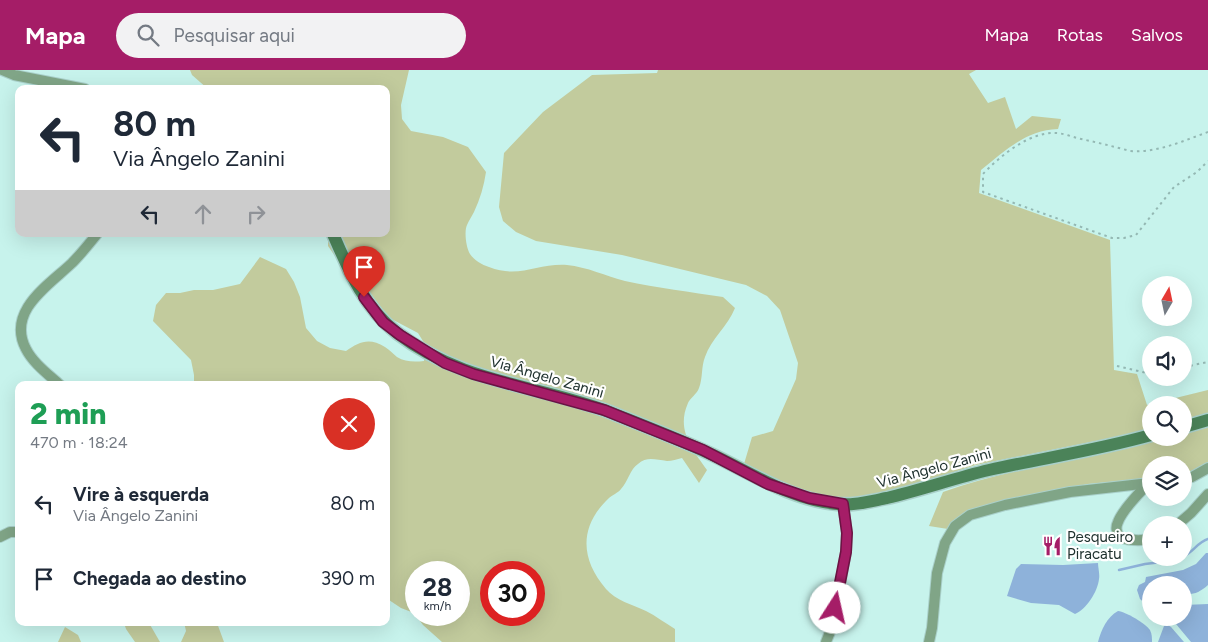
<!DOCTYPE html>
<html lang="pt">
<meta charset="utf-8">
<style>
:root{--surface:#fff;--page:#f2f2f3;--text:#1f2937;--muted:#747a83;--accent:#a51d67}
body{margin:0;font-family:Figtree,sans-serif;background:var(--page);color:var(--text);height:100vh;display:flex;flex-direction:column;font-size:19px;white-space:nowrap}
*{box-sizing:border-box;margin:0}
p{font-size:16px;color:var(--muted)}
.icon{flex:none;width:28px;height:28px;fill:none;stroke:currentColor;stroke-width:2;stroke-linecap:round;stroke-linejoin:round}
.map{position:relative;flex:1;overflow:hidden}
.panel{position:absolute;left:15px;top:311px;width:375px;height:245px;display:flex;flex-direction:column;background:var(--surface);border-radius:10px;box-shadow:0 5px 20px #0002}
.panel>*{flex:none}
.hud{position:absolute;left:15px;top:15px;width:375px;height:152px;border-radius:10px;box-shadow:0 5px 20px #0002;background:#fff;color:var(--text);overflow:hidden}
.needle{width:32px;rotate:9deg}
.buttons{position:absolute;left:1142px;top:206px;display:grid;gap:10px}
.buttons a{display:grid;place-items:center;width:50px;height:50px;border-radius:50%;background:var(--surface);box-shadow:0 5px 20px #0002;font-size:25px}
.speed{position:absolute;left:405px;top:491px;display:flex;gap:10px;font-size:25px;font-weight:700;text-align:center}
.speed>*{display:grid;place-content:center;width:65px;height:65px;border-radius:50%;background:var(--surface);box-shadow:0 5px 20px #0002;line-height:1}
.speed small{font-size:12px;font-weight:400}
.speed .limit{border:8px solid #d22;background:#fff;color:#111}
.pin{position:absolute;display:grid;place-items:center;width:42px;height:42px;color:#fff;margin:-51px -21px;border-radius:50% 50% 50% 0;rotate:-45deg;box-shadow:0 0 5px #0007}
.pin .icon{rotate:45deg}
.me{position:absolute;width:55px;margin:-28px;rotate:10deg;stroke-linejoin:round;filter:drop-shadow(0 0 4px #0008)}
.turn{display:flex;align-items:center;gap:18px;height:105px;padding:0 15px;font-size:22px}
.turn .icon{width:65px;height:65px;stroke-width:2.5}
.turn b{display:block;font-size:35px;line-height:42px}
.lanes{display:flex;align-items:center;height:48px;padding:0 15px;background:#0003;justify-content:center;gap:25px;direction:ltr}
.lanes .off{opacity:.35}
.round{display:grid;place-items:center;flex:none;width:52px;height:52px;border-radius:26px;background:var(--page)}
.headline{display:flex;align-items:center;justify-content:space-between;height:85px;padding:0 15px}
h1{font-size:30px;font-weight:800;line-height:38px;color:#1e9e55}
ul{padding:0;list-style:none}
li{display:flex;align-items:center;gap:15px;height:75px;padding:0 15px}
li div{flex:1}
li b{display:block;font-size:19px}
li em{font-style:normal}
header{display:flex;align-items:center;gap:30px;box-sizing:border-box;height:70px;padding:0 25px;background:var(--accent);color:#fff}
header strong{font-size:24px}
nav{display:flex;gap:28px;margin-inline-start:auto;font-size:18px}
.search{width:350px;height:45px;background:var(--page);display:flex;align-items:center;gap:12px;box-sizing:border-box;padding:0 18px;border-radius:28px;color:var(--muted);font-size:19px}
.map>svg:first-child{display:block}
</style>
<header>
<strong>Mapa</strong>
<div class="search"><svg class="icon" aria-label="search" viewBox="0 0 24 24"><circle cx="10" cy="10" r="6"/><path d="M15 15l6 6"/></svg>Pesquisar aqui</div>
<nav><a>Mapa</a><a>Rotas</a><a>Salvos</a></nav>
</header>
<div class="map">
<svg width="1208" height="572" viewBox="0 0 1208 572">
<rect width="100%" height="100%" fill="#c7f3ec"/>
<g fill="#c2cb9d" fill-rule="evenodd">
<path d="M190,0H409L401,35L402,49L411,61L443,67L468,77L486,102C484,116 480,129 474,142C472,146 469,150 467,155C464,161 466,178 470,184C474,190 482,195 489,197C519,209 538,193 567,195C587,197 606,206 625,211C657,218 691,222 723,227L735,238C728,256 711,269 705,287C701,297 703,308 699,318C697,324 690,328 688,333C676,360 692,379 707,400L699,413L682,388C677,389 672,391 667,391C656,390 647,386 638,394C630,399 628,412 621,419C618,423 612,425 609,428C579,456 580,489 606,519C615,530 633,535 646,541C656,546 665,553 675,559V572H442L423,555L414,543L401,538L386,528V315H194V305L191,290L153,251L156,235L166,223H180L194,220H213L240,214L260,187L286,199L294,212L300,227L306,258L317,271L330,278L346,281C359,272 369,267 385,277C390,280 393,284 397,287C405,292 414,292 424,291L426,276L418,263L380,243L355,211L343,204L337,189L328,176V164H386V19H208L192,5ZM416,502H459V545H416ZM491,502H534V545H491Z"/>
<path d="M658,0H976L969,4L988,33L1005,27L1016,59L1032,46L1061,49L1058,59C1026,60 1005,81 981,100L979,123L1110,170L1114,300L1137,304L1147,335L1208,320V343L1184,350V335H1151V360L976,395L895,421L863,427L840,428L817,425L777,411L744,394L752,367L773,361L796,309L798,293L780,240L767,226L746,215L622,185L536,171L516,162L503,151L499,137L504,83L543,42L592,5L657,3Z"/>
<path d="M1208,357V394L1184,404V395H1151V408L1088,414L1017,429L948,459L929,456L943,422C995,403 1051,394 1105,383C1131,377 1157,368 1184,368V364Z"/>
<path d="M184,552L217,553L224,572H181L186,561Z"/>
<path d="M124,553H149L160,572H135L126,559Z"/>
<path d="M65,557L78,565L81,572H58Z"/>
</g>
<g fill="#8eb2da">
<path d="M1206,483H1208V515C1200,522 1194,525 1184,524V515H1151V539L1140,529L1137,520L1139,515L1145,512L1146,507L1183,500L1196,494Z"/>
<path d="M1098,493C1098,498 1100,504 1099,509C1098,521 1086,540 1075,544L1059,535L1031,533L1007,526L1016,499L1021,494L1063,495Z"/>
<path d="M1208,534V572H1191L1171,548H1184V535Z"/>
<path d="M1118,541C1126,542 1145,553 1150,560C1152,564 1152,568 1152,572H1098C1101,560 1107,547 1118,541Z"/>
<path d="M1168,555L1171,557L1184,572H1158L1164,556Z"/>
</g>
<g fill="none" stroke-linecap="round" stroke-linejoin="round">
<g stroke="#8eb2da" stroke-width="2.5">
<path d="M1184,486C1193,482 1198,472 1208,469"/>
<path d="M1119,500L1145,494L1170,491L1180,488"/>
</g>
<defs>
<g id="street">
<path d="M2,0L14,5L85,19"/>
<path d="M60,315C48,304 33,293 26,279C6,241 49,215 72,193C81,184 89,174 97,164"/>
<path d="M1184,408L1192,407L1208,398"/>
<path d="M1150,413C1141,420 1122,441 1118,452C1115,458 1117,462 1119,467C1130,471 1140,471 1151,469"/>
<path d="M1177,455L1191,443L1208,424"/>
<path d="M0,467L10,462H19"/>
<path d="M826,572L832,557L846,482L847,463L843,434"/>
<path d="M929,572L932,558L937,503L945,473L955,456L970,445L1005,435L1070,422L1150,413"/>
</g>
<g id="secondary">
<path d="M333,164C349,201 364,237 397,263C462,313 534,314 607,341C642,355 679,369 713,385C753,404 792,430 837,434C854,436 871,431 887,428C921,420 955,408 989,400C1043,388 1098,380 1151,365"/>
<path d="M1184,357L1208,350"/>
</g>
</defs>
<use href="#street" stroke="#a9d0ca" stroke-width="12"/>
<use href="#secondary" stroke="#a9d0ca" stroke-width="15"/>
<g stroke="#94b8b3" stroke-width="2" stroke-dasharray="2.5 4" stroke-linecap="butt">
<path d="M1208,62C1183,71 1157,83 1130,81C1112,76 1095,72 1077,68C1070,66 1062,63 1055,63C1029,62 1000,86 983,104V122L1112,168H1124L1136,165L1174,117L1197,102L1208,91"/>
<path d="M1117,296L1151,304"/>
<path d="M1184,297L1208,292"/>
</g>
<use href="#street" stroke="#80a587" stroke-width="10"/>
<use href="#secondary" stroke="#4b8359" stroke-width="12"/>
</g>
<g fill="none" stroke-linecap="round" stroke-linejoin="round">
<defs>
<path id="route" d="M364,227L383,252L400,265L445,293L473,304L604,340L703,380L768,414L809,428L843,434L847,463L846,482L835,538"/>
</defs>
<use href="#route" stroke="#6b1343" stroke-width="12"/>
<use href="#route" stroke="#a51d67" stroke-width="9"/>
</g>
<defs>
<symbol id="restaurant-bare" viewBox="-9 -9 18 18"><path d="M-5-6h1v4h1v-4h1v4h1v-4h1v5L-1.5 .5V6h-2V.5L-5-1ZM5-6V6H3V1.5H1.5Q1.5-4 5-6Z" fill="#a51d67" stroke="#fff" stroke-width="2.5" paint-order="stroke"/></symbol>
</defs>
<g fill-rule="evenodd">
<use href="#restaurant-bare" x="1038" y="462" width="28" height="28"/>
</g>
<g text-anchor="middle" dominant-baseline="central" stroke-width="4.5" stroke-linejoin="round" paint-order="stroke">
<g font-size="15" fill="#20322f" stroke="#fff">
<text transform="translate(547 307) rotate(16)">Via Ângelo Zanini</text>
<text transform="translate(934 398) rotate(-15)">Via Ângelo Zanini</text>
</g>
<g font-size="15" fill="#20322f" stroke="#fff" text-anchor="start">
<text x="1067" y="467">Pesqueiro<tspan x="1067" dy="17">Piracatu</tspan></text>
</g>
</g>
</svg>
<div class="buttons">
<a><svg class="needle" viewBox="-14 -14 28 28"><path d="M0-13l5 13h-10z" fill="#e53935"/><path d="M0 13l5-13h-10z" fill="#747a83"/></svg></a>
<a><svg class="icon" aria-label="sound" viewBox="0 0 24 24"><path d="M4 9h4l5-4v14l-5-4H4zM17 9q2 3 0 6"/></svg></a>
<a><svg class="icon" aria-label="search" viewBox="0 0 24 24"><circle cx="10" cy="10" r="6"/><path d="M15 15l6 6"/></svg></a>
<a><svg class="icon" aria-label="layers" viewBox="0 0 24 24"><path d="M12 4l9 5-9 5-9-5zM3 14l9 5 9-5"/></svg></a>
<a>+</a>
<a>−</a>
</div>
<div class="speed"><div>28<small>km/h</small></div><div class="limit">30</div></div>
<div class="pin" style="left:364px;top:227px;background:#d93025"><svg class="icon" aria-label="arrive" viewBox="0 0 24 24"><path d="M6 21V4h12l-3 4 3 4H6"/></svg></div>
<svg class="me" style="left:835px;top:538px" viewBox="-20 -20 40 40"><circle r="19" fill="#fff"/><path d="M0-13L10 11 0 6-10 11z" fill="#a51d67"/></svg>
<div class="hud">
<div class="turn"><svg class="icon" aria-label="left" viewBox="0 0 24 24"><path d="M17 20v-9H6M10 6l-5 5 5 5"/></svg><div><b>80 m</b>Via Ângelo Zanini</div></div>
<div class="lanes"><svg class="icon" aria-label="left" viewBox="0 0 24 24"><path d="M17 20v-9H6M10 6l-5 5 5 5"/></svg><svg class="icon off" aria-label="ahead" viewBox="0 0 24 24"><path d="M12 20V5M6 11l6-6 6 6"/></svg><svg class="icon off" aria-label="right" viewBox="0 0 24 24"><path d="M7 20v-9h11M14 6l5 5-5 5"/></svg></div>
</div>
<section class="panel">
<div class="headline"><div><h1>2 min</h1><p>470 m · 18:24</p></div><a class="round" style="background:#d93025;color:#fff"><svg class="icon" aria-label="close" viewBox="0 0 24 24"><path d="M6 6l12 12M18 6L6 18"/></svg></a></div>
<ul>
<li><svg class="icon" aria-label="left" viewBox="0 0 24 24"><path d="M17 20v-9H6M10 6l-5 5 5 5"/></svg><div><b>Vire à esquerda</b><p>Via Ângelo Zanini</p></div><em>80 m</em></li>
<li><svg class="icon" aria-label="arrive" viewBox="0 0 24 24"><path d="M6 21V4h12l-3 4 3 4H6"/></svg><div><b>Chegada ao destino</b></div><em>390 m</em></li>
</ul>
</section>
</div>
